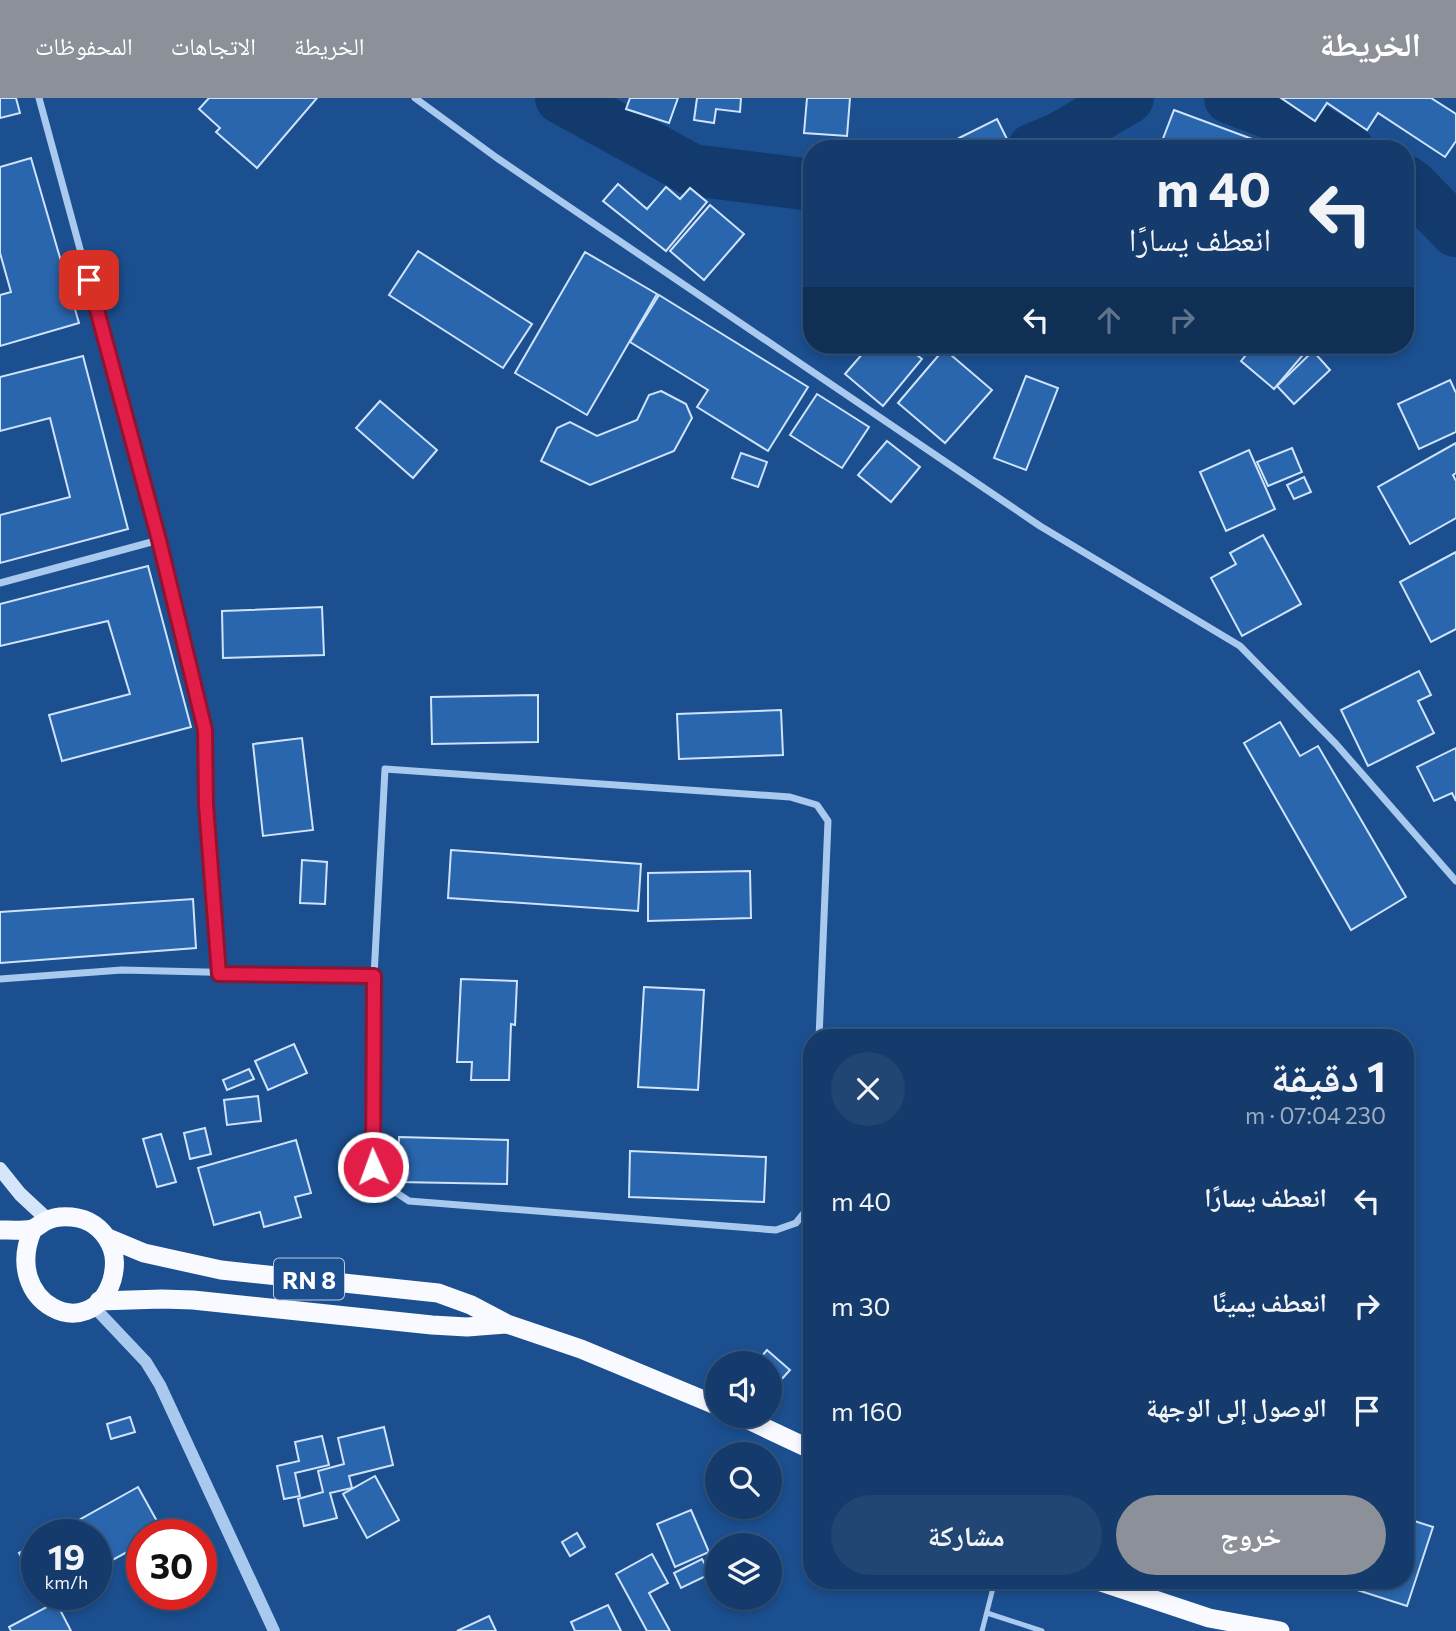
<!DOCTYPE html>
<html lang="ar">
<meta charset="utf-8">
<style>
:root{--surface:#143b6b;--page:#214673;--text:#f1f3f6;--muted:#9dadc1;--line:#33557e;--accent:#8c9099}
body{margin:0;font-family:Commissioner,"Noto Naskh Arabic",sans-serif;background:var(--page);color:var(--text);direction:rtl;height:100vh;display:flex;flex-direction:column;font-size:26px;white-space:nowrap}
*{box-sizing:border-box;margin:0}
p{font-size:23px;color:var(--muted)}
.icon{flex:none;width:38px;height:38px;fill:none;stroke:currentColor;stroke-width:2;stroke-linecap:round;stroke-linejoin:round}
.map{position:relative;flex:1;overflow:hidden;direction:ltr}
.side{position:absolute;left:803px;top:931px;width:611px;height:560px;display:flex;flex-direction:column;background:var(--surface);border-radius:28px;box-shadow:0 4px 10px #0003,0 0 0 2px var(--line);direction:rtl}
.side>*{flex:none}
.banner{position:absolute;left:803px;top:42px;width:611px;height:214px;border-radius:28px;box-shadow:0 4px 10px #0003,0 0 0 2px var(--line);direction:rtl;background:#143b6b;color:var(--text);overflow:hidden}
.buttons{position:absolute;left:705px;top:1253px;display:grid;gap:14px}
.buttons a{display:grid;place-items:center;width:77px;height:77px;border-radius:50%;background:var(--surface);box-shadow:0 4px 10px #0003,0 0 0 2px var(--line);font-size:35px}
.speed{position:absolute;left:21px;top:1421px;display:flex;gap:14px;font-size:35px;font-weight:700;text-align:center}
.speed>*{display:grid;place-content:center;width:91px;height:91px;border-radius:50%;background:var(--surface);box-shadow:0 4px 10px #0003,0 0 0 2px var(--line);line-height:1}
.speed small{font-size:18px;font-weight:400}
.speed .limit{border:10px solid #d22;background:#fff;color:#111}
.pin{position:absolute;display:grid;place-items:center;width:60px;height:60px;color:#fff;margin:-30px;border-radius:14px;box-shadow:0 4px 10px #0006}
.me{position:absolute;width:77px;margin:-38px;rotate:358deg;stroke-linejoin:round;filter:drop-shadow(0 0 5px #0008)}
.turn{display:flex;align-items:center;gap:24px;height:147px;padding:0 28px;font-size:32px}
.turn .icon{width:91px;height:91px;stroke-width:2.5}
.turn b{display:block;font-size:49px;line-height:60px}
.lanes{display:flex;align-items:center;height:66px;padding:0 28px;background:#0003;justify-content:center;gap:35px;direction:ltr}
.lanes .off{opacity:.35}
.round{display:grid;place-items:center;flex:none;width:74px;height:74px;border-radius:37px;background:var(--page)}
.summary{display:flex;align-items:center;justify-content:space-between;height:119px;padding:0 28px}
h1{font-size:42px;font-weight:700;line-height:52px}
.button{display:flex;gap:14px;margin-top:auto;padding:14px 28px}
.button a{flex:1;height:80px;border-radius:42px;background:var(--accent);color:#fff;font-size:28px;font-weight:700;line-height:80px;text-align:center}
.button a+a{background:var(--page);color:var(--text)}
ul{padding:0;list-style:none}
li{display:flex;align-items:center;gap:21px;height:105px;padding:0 28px}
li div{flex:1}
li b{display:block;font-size:26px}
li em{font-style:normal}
header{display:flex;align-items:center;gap:42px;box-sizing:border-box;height:98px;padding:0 35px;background:var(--accent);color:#fff}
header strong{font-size:33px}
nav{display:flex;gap:38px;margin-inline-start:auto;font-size:24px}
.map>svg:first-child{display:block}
</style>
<header>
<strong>الخريطة</strong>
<nav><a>الخريطة</a><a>الاتجاهات</a><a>المحفوظات</a></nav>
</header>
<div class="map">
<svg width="1456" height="1533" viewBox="0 0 1456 1533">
<rect width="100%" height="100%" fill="#1b4f8f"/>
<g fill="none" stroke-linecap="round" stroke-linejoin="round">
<g stroke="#123a6d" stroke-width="52">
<path d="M561,0L692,72L812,87"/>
<path d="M1230,0L1317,33L1348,51"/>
<path d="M1033,51L1060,40L1128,0"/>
<path d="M1405,83L1411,87L1456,133"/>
</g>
</g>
<g fill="#2a66ad" stroke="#cfe3fa" stroke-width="2">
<path d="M0,0H16L20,15L0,20Z"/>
<path d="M209,0H317L257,70L216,34L220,30L199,11Z"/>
<path d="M630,0H678L669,25L626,11Z"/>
<path d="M697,0H741L740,14L716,11L714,25L694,22Z"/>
<path d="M807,0H850L847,38L804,35Z"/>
<path d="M1281,0H1431L1456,16V43L1445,59L1378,15L1367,32L1327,5L1315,23Z"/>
<path d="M1174,12L1279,51H1159Z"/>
<path d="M997,21L1009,45L997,51H965L959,40Z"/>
<path d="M31,60L79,225L0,248V197L11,194L0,155V69Z"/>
<path d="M618,86L647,111L666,89L680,101L690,90L707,104L666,153L603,103Z"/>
<path d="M710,107L744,136L704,182L670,153Z"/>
<path d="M418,153L532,226L503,270L389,197Z"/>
<path d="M585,154L657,196L587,317L515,275Z"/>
<path d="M659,197L808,289L768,353L697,309L708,292L630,244Z"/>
<path d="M870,247H904L922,261L883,308L845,276Z"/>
<path d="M1254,247H1304L1308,251L1274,291L1241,263Z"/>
<path d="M944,251L992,292L945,345L898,305Z"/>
<path d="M1313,253L1330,272L1294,306L1277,288Z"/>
<path d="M83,258L128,431L0,465V417L70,399L50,320L0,333V279Z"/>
<path d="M1026,278L1058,290L1026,372L994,360Z"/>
<path d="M1450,282L1456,295V334L1419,351L1398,306Z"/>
<path d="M661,293L686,306L692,320L674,353L590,387L541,363L557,330L570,324L597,338L637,322L649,297Z"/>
<path d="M817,296L869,329L842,370L790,337Z"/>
<path d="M380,303L437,352L413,380L356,330Z"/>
<path d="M887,343L920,369L891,404L858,377Z"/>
<path d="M1456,345V375L1453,377L1456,383V420L1410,446L1378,389Z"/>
<path d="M1292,350L1302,374L1268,388L1257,364Z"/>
<path d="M1249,352L1275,411L1226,433L1200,374Z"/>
<path d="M741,355L767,364L758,389L732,380Z"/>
<path d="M1304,379L1311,394L1294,401L1287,387Z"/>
<path d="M1263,437L1301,506L1242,538L1211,480L1236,466L1230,455Z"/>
<path d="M1456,454V531L1431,544L1400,484Z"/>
<path d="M148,468L191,629L62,663L49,617L130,596L108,523L0,548V506Z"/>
<path d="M322,509L324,557L223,560L222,513Z"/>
<path d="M1419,573L1431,597L1418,603L1434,635L1368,668L1341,612Z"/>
<path d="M538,597V644L432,646L431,599Z"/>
<path d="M781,612L783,657L679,661L677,616Z"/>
<path d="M1280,624L1300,658L1318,648L1406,799L1351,832L1244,645Z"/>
<path d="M302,640L313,732L263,738L253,646Z"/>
<path d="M1456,650V703L1452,695L1434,703L1417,669Z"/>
<path d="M451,752L641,766L638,813L448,800Z"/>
<path d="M302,762L327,764L325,806L300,805Z"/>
<path d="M750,773L751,820L648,823V775Z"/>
<path d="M193,801L196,850L0,865V814Z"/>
<path d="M461,881L517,883L515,927L511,926L509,982H471L472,964H457Z"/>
<path d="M644,889L704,892L698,992L638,989Z"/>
<path d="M294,946L307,975L268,992L255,963Z"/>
<path d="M249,971L254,981L227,992L223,982Z"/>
<path d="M258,998L261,1023L227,1027L224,1002Z"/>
<path d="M205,1030L211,1056L190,1061L184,1035Z"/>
<path d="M161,1036L176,1084L157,1089L143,1041Z"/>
<path d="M399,1039L508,1042L507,1086L397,1084Z"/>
<path d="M296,1042L311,1095L295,1099L301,1119L264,1129L260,1114L214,1127L198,1070Z"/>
<path d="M630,1053L766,1059L764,1104L629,1099Z"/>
<path d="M767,1252L790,1272L771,1293L770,1265H756Z"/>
<path d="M130,1319L135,1334L111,1341L107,1326Z"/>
<path d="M384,1329L393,1367L349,1378L352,1390L330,1395L337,1420L304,1428L298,1401L323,1394L318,1373L344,1366L338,1340Z"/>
<path d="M322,1338L329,1367L295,1375L300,1398L284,1401L277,1368L299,1363L295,1344Z"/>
<path d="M375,1378L399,1422L367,1440L343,1396Z"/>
<path d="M138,1389L163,1434L158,1437H142V1446L96,1471V1437H52Z"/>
<path d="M691,1412L709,1454L675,1469L657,1426Z"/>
<path d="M1405,1420L1433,1429L1407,1508L1326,1482H1405Z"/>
<path d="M577,1435L585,1449L570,1458L562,1444Z"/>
<path d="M742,1439L745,1447H724Z"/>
<path d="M37,1445V1487L19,1455Z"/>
<path d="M718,1450V1473L709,1454Z"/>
<path d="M652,1456L668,1485L649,1495L670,1533H647L616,1476Z"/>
<path d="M702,1461L710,1476L681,1490L674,1475Z"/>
<path d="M56,1504L71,1533H11L9,1529Z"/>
<path d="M608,1507L621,1533H575L571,1524Z"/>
<path d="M489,1518L496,1533H457Z"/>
</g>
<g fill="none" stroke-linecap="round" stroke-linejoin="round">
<g stroke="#a9c9ee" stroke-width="5">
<path d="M987,1515L1042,1533"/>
<path d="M982,1533L995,1482"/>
</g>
<g stroke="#a9c9ee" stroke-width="7">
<path d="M39,0L159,442L205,632L206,707L219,876"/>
<path d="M415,0L497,60L1040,428L1240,548L1336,646L1456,783"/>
<path d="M0,485L159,442"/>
<path d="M0,881L122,872L374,878"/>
<path d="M812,1105L796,1125L776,1132L409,1103C378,1083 373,1079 372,1042L374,878L385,671L790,699L817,707L828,723L819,940"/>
</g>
<path stroke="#a9c9ee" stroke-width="12" d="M93,1208L146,1264L160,1287L274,1533"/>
<path stroke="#d6e6fa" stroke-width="14" d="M0,1071L20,1096L48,1122"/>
<g stroke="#f8faff" stroke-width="19">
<path d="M0,1132C10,1132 23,1133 32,1131C37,1130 41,1125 46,1123C56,1118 67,1118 78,1120C94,1123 106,1135 112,1150C116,1161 115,1171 112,1182C91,1249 0,1205 33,1131"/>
<path d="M108,1140L144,1155L221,1172L438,1195L471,1207L507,1226L581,1251L718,1308"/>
<path d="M99,1203L162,1201L193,1202L432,1227L467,1229L506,1226"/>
<path d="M740,1318L812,1352"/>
<path d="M1095,1482L1209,1520L1280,1533"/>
</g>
</g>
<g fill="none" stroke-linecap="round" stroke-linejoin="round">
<defs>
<path id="route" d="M89,182L159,442L205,632L206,707L219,876L374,878L373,1069"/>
</defs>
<use href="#route" stroke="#92132f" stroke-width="18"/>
<use href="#route" stroke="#e11d48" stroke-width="12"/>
</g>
<g text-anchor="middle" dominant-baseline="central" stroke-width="7" stroke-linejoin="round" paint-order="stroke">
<rect fill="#1b4f8f" stroke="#bbcadd" stroke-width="2" x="274" y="1160.5" width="70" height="41" rx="5"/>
<g font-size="24" font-weight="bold" fill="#fff">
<text x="309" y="1181">RN 8</text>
</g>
</g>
</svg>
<div class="buttons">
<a><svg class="icon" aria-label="sound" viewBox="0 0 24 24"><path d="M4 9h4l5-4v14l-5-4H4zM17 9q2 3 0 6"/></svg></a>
<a><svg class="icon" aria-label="search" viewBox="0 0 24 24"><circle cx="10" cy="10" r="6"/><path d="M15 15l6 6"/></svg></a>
<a><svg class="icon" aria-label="layers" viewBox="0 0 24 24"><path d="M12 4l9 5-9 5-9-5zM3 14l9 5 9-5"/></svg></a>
</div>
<div class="speed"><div>19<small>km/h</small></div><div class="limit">30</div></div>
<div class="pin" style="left:89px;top:182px;background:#d93025"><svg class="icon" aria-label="arrive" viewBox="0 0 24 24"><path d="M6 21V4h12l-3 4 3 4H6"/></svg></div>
<svg class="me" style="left:373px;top:1069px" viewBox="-20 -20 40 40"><circle r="17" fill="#e11d48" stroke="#fff" stroke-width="3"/><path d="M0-11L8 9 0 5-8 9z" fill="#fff"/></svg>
<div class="banner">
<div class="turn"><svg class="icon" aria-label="left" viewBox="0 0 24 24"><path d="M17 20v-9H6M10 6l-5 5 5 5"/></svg><div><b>40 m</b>انعطف يسارًا</div></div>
<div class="lanes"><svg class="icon" aria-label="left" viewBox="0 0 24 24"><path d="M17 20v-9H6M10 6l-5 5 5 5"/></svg><svg class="icon off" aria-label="ahead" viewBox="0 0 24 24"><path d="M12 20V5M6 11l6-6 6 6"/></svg><svg class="icon off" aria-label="right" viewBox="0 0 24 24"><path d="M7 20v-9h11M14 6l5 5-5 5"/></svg></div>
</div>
<section class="side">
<div class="summary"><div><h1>1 دقيقة</h1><p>230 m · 07:04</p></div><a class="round"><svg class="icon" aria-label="close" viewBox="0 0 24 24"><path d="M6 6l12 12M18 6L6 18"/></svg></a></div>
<ul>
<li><svg class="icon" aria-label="left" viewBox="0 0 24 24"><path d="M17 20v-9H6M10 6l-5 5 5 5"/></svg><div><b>انعطف يسارًا</b></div><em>40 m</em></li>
<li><svg class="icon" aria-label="right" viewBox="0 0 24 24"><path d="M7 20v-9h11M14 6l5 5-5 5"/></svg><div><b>انعطف يمينًا</b></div><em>30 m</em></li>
<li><svg class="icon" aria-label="arrive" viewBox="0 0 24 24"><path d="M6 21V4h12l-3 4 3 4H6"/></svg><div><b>الوصول إلى الوجهة</b></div><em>160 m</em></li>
</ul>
<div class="button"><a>خروج</a><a>مشاركة</a></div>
</section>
</div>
